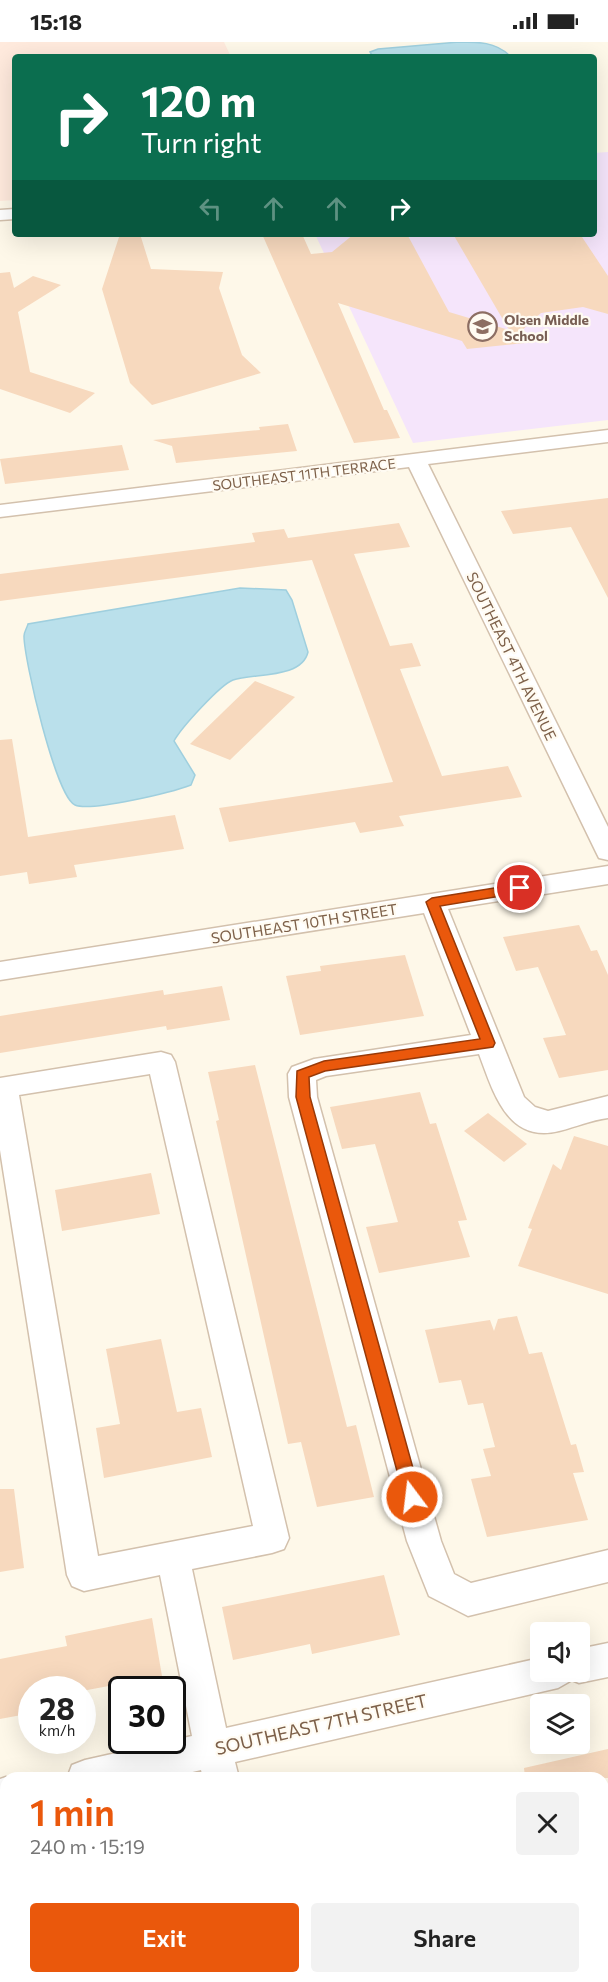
<!DOCTYPE html>
<meta charset="utf-8">
<style>
:root{--surface:#fff;--page:#f2f2f2;--text:#222;--muted:#767676;--accent:#ea580c}
body{margin:0;font-family:Commissioner,sans-serif;background:var(--page);color:var(--text);height:100vh;display:flex;flex-direction:column;font-size:22px;white-space:nowrap}
*{box-sizing:border-box;margin:0}
p{font-size:20px;color:var(--muted)}
.icon{flex:none;width:33px;height:33px;fill:none;stroke:currentColor;stroke-width:2;stroke-linecap:round;stroke-linejoin:round}
.map{position:relative;flex:1;overflow:hidden}
.panel{position:absolute;left:0px;top:1730px;width:609px;height:212px;display:flex;flex-direction:column;background:var(--surface);border-radius:18px 18px 0 0;box-shadow:0 6px 24px #0002}
.panel>*{flex:none}
.top-card{position:absolute;left:12px;top:12px;width:585px;height:183px;border-radius:6px;box-shadow:0 6px 24px #0002;background:#0b6e4f;color:#fff;overflow:hidden}
.tools{position:absolute;left:530px;top:1580px;display:grid;gap:12px}
.tools a{display:grid;place-items:center;width:60px;height:60px;border-radius:6px;background:var(--surface);box-shadow:0 6px 24px #0002;font-size:30px}
.speed{position:absolute;left:18px;top:1634px;display:flex;gap:12px;font-size:30px;font-weight:700;text-align:center}
.speed>*{display:grid;place-content:center;width:78px;height:78px;border-radius:50%;background:var(--surface);box-shadow:0 6px 24px #0002;line-height:1}
.speed small{font-size:15px;font-weight:400}
.speed .limit{border:3px solid #111;border-radius:9px;background:#fff;color:#111}
.pin{position:absolute;display:grid;place-items:center;width:51px;height:51px;color:#fff;margin:-26px;border:3px solid #fff;border-radius:50%;box-shadow:0 2px 6px #0007}
.me{position:absolute;width:66px;margin:-33px;rotate:345deg;stroke-linejoin:round;filter:drop-shadow(0 0 4px #0008)}
.turn{display:flex;align-items:center;gap:21px;height:126px;padding:0 30px;font-size:27px}
.turn .icon{width:78px;height:78px;stroke-width:2.5}
.turn b{display:block;font-size:42px;line-height:51px}
.lanes{display:flex;align-items:center;height:57px;padding:0 30px;background:#0003;justify-content:center;gap:30px;direction:ltr}
.lanes .off{opacity:.35}
.round{display:grid;place-items:center;flex:none;width:63px;height:63px;border-radius:6px;background:var(--page)}
.head{display:flex;align-items:center;justify-content:space-between;height:102px;padding:0 30px}
h1{font-size:36px;font-weight:600;line-height:45px;color:var(--accent)}
.button{display:flex;gap:12px;margin-top:auto;padding:12px 30px}
.button a{flex:1;height:69px;border-radius:6px;background:var(--accent);color:#fff;font-size:24px;font-weight:600;line-height:69px;text-align:center}
.button a+a{background:var(--page);color:var(--text)}
.status{display:flex;justify-content:space-between;align-items:center;height:42px;padding:0 30px;background:var(--surface);direction:ltr}
.status svg{height:16px;fill:currentColor}
.map>svg:first-child{display:block}
</style>
<div class="status"><b>15:18</b><svg viewBox="0 0 49 12"><path d="M0 12V9h3v3zM5 12V6h3v6zM10 12V3h3v9zM15 12V0h3v12zM26 1h20v11H26zM47 4h2v5h-2z"/></svg></div>
<div class="map">
<svg width="608" height="1940" viewBox="0 0 608 1940">
<rect width="100%" height="100%" fill="#fef8e9"/>
<path fill="#ffeadd" d="M0,0H224L231,15H15V158L0,159Z"/>
<path fill="#f5e5fb" d="M608,110V378L413,401L315,192H594V111Z"/>
<g fill="#bae0eb" stroke="#9fcfde" stroke-width="1.5">
<path d="M459,0C479,0 495,0 509,13L373,15L370,10L378,7Z"/>
<path d="M240,546L286,548L292,558L308,610C302,637 253,631 233,638C220,643 181,686 174,699L195,733L191,743C173,750 91,770 75,763C56,755 24,618 24,594C24,590 27,586 28,582Z"/>
</g>
<g fill="#f7d9be">
<path d="M120,192H140L151,227L223,230L219,246L242,313L261,331L152,363L130,341L102,247Z"/>
<path d="M262,192H302L311,212L332,210L354,192H407L449,270L509,288L453,192H580L608,234V272L583,265L541,271L519,291L544,299L467,307L462,299L338,261L384,368H387L400,396L354,401Z"/>
<path d="M10,230L14,246L33,234L61,243L18,270L30,330L95,351L70,371L0,347V231Z"/>
<path d="M288,382L297,409L176,421L172,404L153,398L260,388L259,385Z"/>
<path d="M122,403L129,428L5,442L0,417Z"/>
<path d="M608,456V556L571,485L513,492L501,469Z"/>
<path d="M399,481L410,505L354,512L390,604L412,601L421,624L400,627L442,734L508,724L522,755L399,774L404,784L360,791L355,780L229,800L219,766L393,740L312,518L0,559V532L255,500L252,491L284,487L288,496Z"/>
<path d="M255,639L295,655L230,718L190,702Z"/>
<path d="M12,697L28,795L175,773L184,807L74,823L77,835L29,842L27,830L0,834V698Z"/>
<path d="M579,883L591,909L597,908L608,933V1028L559,1036L543,996L566,993L560,978L538,925L516,929L503,895Z"/>
<path d="M405,913L424,974L300,993L286,934L321,929L320,924Z"/>
<path d="M222,944L230,978L167,988L166,984L0,1011V974L163,948L164,953Z"/>
<path d="M255,1023L347,1385L356,1383L374,1455L317,1465L301,1400L288,1402L216,1079L219,1078L208,1030Z"/>
<path d="M420,1050L430,1082L436,1081L467,1178L458,1179L470,1215L379,1231L366,1185L398,1180L375,1102L342,1107L330,1065Z"/>
<path d="M488,1071L527,1102L504,1120L464,1089Z"/>
<path d="M574,1094L608,1104V1252L518,1224L532,1187L528,1186L553,1122L561,1128Z"/>
<path d="M151,1131L160,1172L62,1189L55,1148Z"/>
<path d="M517,1274L529,1312L542,1310L571,1403L576,1402L584,1430L573,1431L588,1478L487,1495L471,1437L491,1434L483,1407L495,1405L483,1361L468,1363L461,1338L439,1341L425,1288L490,1278L494,1289L498,1277Z"/>
<path d="M161,1297L177,1370L201,1366L212,1415L104,1436L96,1386L120,1382L106,1307Z"/>
<path d="M0,1447H14L24,1526L0,1530Z"/>
<path d="M384,1533L400,1593L312,1612L310,1602L233,1618L222,1565Z"/>
<path d="M152,1576L162,1634L82,1649V1647H32V1671L0,1677V1617L67,1604L65,1594Z"/>
<path d="M608,1707V1736H525L524,1726Z"/>
</g>
<g fill="none" stroke-linecap="round" stroke-linejoin="round">
<defs>
<g id="street">
<path d="M15,167V177L0,178V168Z"/>
<path d="M608,388V400L428,422L608,785V818L599,816L596,810L409,425L0,475V463Z"/>
<path d="M608,824V842L448,867L524,1055L535,1065L548,1069L608,1054V1076C591,1078 576,1085 559,1089C507,1102 493,1049 479,1012L326,1034L316,1038L317,1055L441,1499L454,1532L471,1541L608,1508V1540L468,1574L429,1554L407,1499L289,1055L288,1032L292,1025L314,1017L471,993L424,871L0,938V920Z"/>
<path d="M161,1010L171,1013L175,1020L289,1496L284,1507L272,1511L192,1527L226,1686L540,1616V1629H579V1607L608,1601V1635L579,1641L572,1638L558,1646L235,1720L239,1736H203L201,1728L167,1736H67L72,1723L85,1718L192,1694L160,1533L84,1549L72,1544L67,1533L0,1108V1036ZM150,1032L253,1484L98,1514L19,1053Z"/>
<path d="M6,1735L8,1736H6V1771L0,1773V1737Z"/>
<path d="M242,1935H282L283,1940H243Z"/>
</g>
</defs>
<use href="#street" stroke="#d3c1ad" stroke-width="3"/>
<use href="#street" fill="#fff" fill-rule="evenodd"/>
</g>
<path fill="#ea580c" stroke="#983908" stroke-width="1.5" d="M520,842L526,846L525,850L440,864L495,1001L493,1005L325,1029L309,1035L310,1055L421,1455L418,1460L412,1463L406,1460L404,1455L296,1055L297,1029L324,1019L480,997L426,860L432,856Z"/>
<defs>
<symbol id="school-ring" viewBox="-11 -11 22 22"><circle r="9.5" fill="#fffbf2" stroke="#8d6e63" stroke-width="1.5"/><path d="M0-5L7-2L0 1L-7-2ZM-4 1L0 2.5L4 1V4Q0 6-4 4Z" fill="#8d6e63"/></symbol>
</defs>
<g fill-rule="evenodd">
<use href="#school-ring" x="466" y="268" width="33" height="33"/>
</g>
<g text-anchor="middle" dominant-baseline="central" stroke-width="4.5" stroke-linejoin="round" paint-order="stroke">
<g font-size="14" font-weight="bold" fill="#785e54" stroke="#fffbf2" text-anchor="start">
<text x="504" y="277">Olsen Middle<tspan x="504" dy="16">School</tspan></text>
</g>
<g font-size="14" fill="#7d6049" stroke="#fffbf2">
<text transform="translate(304 432) rotate(-7)">SOUTHEAST 11TH TERRACE</text>
</g>
<g font-size="15" fill="#7d6049" stroke="#fffbf2">
<text transform="translate(512 614) rotate(64)">SOUTHEAST 4TH AVENUE</text>
<text transform="translate(304 881) rotate(-9)">SOUTHEAST 10TH STREET</text>
</g>
<g font-size="18" fill="#7d6049" stroke="#fffbf2">
<text transform="translate(321 1682) rotate(-13)">SOUTHEAST 7TH STREET</text>
</g>
</g>
</svg>
<div class="tools">
<a><svg class="icon" aria-label="sound" viewBox="0 0 24 24"><path d="M4 9h4l5-4v14l-5-4H4zM17 9q2 3 0 6"/></svg></a>
<a><svg class="icon" aria-label="layers" viewBox="0 0 24 24"><path d="M12 4l9 5-9 5-9-5zM3 14l9 5 9-5"/></svg></a>
</div>
<div class="speed"><div>28<small>km/h</small></div><div class="limit">30</div></div>
<div class="pin" style="left:520px;top:846px;background:#d93025"><svg class="icon" aria-label="arrive" viewBox="0 0 24 24"><path d="M6 21V4h12l-3 4 3 4H6"/></svg></div>
<svg class="me" style="left:412px;top:1455px" viewBox="-20 -20 40 40"><circle r="17" fill="#ea580c" stroke="#fff" stroke-width="3"/><path d="M0-11L8 9 0 5-8 9z" fill="#fff"/></svg>
<div class="top-card">
<div class="turn"><svg class="icon" aria-label="right" viewBox="0 0 24 24"><path d="M7 20v-9h11M14 6l5 5-5 5"/></svg><div><b>120 m</b>Turn right</div></div>
<div class="lanes"><svg class="icon off" aria-label="left" viewBox="0 0 24 24"><path d="M17 20v-9H6M10 6l-5 5 5 5"/></svg><svg class="icon off" aria-label="ahead" viewBox="0 0 24 24"><path d="M12 20V5M6 11l6-6 6 6"/></svg><svg class="icon off" aria-label="ahead" viewBox="0 0 24 24"><path d="M12 20V5M6 11l6-6 6 6"/></svg><svg class="icon" aria-label="right" viewBox="0 0 24 24"><path d="M7 20v-9h11M14 6l5 5-5 5"/></svg></div>
</div>
<section class="panel">
<div class="head"><div><h1>1 min</h1><p>240 m · 15:19</p></div><a class="round"><svg class="icon" aria-label="close" viewBox="0 0 24 24"><path d="M6 6l12 12M18 6L6 18"/></svg></a></div>
<div class="button"><a>Exit</a><a>Share</a></div>
</section>
</div>
